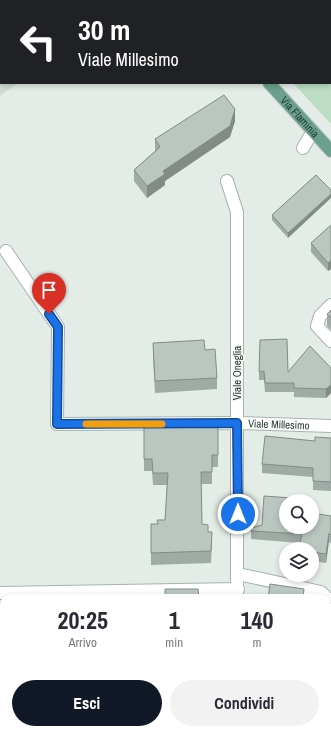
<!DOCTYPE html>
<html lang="it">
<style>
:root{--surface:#fff;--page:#f2f2f3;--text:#2b2b33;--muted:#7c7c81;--accent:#111827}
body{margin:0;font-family:"Archivo Narrow",sans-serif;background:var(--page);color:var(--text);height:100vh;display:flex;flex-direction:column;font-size:15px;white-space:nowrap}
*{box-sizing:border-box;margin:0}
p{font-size:13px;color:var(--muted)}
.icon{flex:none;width:22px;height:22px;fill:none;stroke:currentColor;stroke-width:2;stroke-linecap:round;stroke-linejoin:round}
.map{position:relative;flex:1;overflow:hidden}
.sheet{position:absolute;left:0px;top:594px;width:331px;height:140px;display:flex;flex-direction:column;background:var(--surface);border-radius:12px 12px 0 0;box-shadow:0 2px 6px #0003}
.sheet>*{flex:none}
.top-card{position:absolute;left:0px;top:0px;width:331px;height:84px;box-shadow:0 2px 6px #0003;background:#202124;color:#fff;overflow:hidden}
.fabs{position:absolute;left:279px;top:494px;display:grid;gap:8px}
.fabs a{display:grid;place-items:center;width:40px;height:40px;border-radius:50%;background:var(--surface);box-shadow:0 2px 6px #0003;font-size:20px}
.pin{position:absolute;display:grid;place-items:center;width:34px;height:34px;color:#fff;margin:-41px -17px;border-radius:50% 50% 50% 0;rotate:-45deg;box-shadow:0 0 4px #0007}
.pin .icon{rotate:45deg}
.me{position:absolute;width:44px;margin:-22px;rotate:0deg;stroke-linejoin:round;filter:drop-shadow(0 0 3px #0008)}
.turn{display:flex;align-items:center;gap:14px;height:84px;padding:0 12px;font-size:18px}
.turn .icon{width:52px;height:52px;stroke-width:2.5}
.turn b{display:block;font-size:28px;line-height:34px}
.eta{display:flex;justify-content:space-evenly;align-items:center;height:68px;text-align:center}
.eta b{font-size:24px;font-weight:700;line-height:28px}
.button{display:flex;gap:8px;margin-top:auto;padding:8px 12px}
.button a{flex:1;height:46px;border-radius:24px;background:var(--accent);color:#fff;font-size:16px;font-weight:700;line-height:46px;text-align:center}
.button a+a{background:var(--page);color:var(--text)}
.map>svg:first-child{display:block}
</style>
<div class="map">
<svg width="331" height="734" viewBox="0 0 331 734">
<rect width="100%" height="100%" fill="#e3ece7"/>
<path fill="#d1dcd6" d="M0,0H128L1,1V83H17L0,96Z"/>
<path fill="#bdddc3" d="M217,0H331V124L293,83H330V1Z"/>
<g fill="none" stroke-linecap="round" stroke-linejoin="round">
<defs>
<g id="minor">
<path d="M65,0L66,1"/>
<path d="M77,1L78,0"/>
<path d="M0,66L1,65"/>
<path d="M303,148L313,131"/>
<path d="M227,181L237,212V598"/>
<path id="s1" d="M6,251L58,327L57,424L237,423L331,426"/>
<path d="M331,305L320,316L317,326L331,341"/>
<path d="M238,574L321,592L327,598"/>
<path d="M0,593L238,589"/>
<path d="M217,734V730"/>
</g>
<g id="major">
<path d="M194,0L195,1"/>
<path id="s2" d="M269,83L331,151"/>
</g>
</defs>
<use href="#minor" stroke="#a6b4ae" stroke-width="14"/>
<use href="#major" stroke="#c2c9c6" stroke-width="14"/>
<use href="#minor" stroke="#fff" stroke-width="12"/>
<use href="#major" stroke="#6aa08d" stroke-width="12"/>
</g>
<g fill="#9faba5">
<path d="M235,121L230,137L165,181V185L147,198L134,181V170L155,151V139Z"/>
<path d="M316,175L288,238L272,220V215Z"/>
<path d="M331,225V269L328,271L311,252V243Z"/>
<path d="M331,310V330L327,326V314Z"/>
<path d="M153,343L205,350L217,378V389L155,393L153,355Z"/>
<path d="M331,368V393L326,398L294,397V392H265L264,380H259V372H288Z"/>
<path d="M218,424V467H212V484H201L202,524L208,532L212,544L211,563L151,565V524H157L165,520L167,485H153L152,471H144V459Z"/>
<path d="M331,438V491L313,490V477L262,473V464L315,441Z"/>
<path d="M331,516V544L329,541L326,563L312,561V549L300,543L251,539V528L286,527Z"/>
<path d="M327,616L331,618V662L327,658Z"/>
<path d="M0,685H4V730H16L0,731Z"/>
</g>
<g fill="#828b86">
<path d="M1,29V43L0,44V30Z"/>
<path d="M235,109V121L230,137L165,181V185L147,198V186L163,171Z"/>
<path d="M331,194V198L288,238V233Z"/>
<path d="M331,260V269L328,271V263Z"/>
<path d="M331,385V393L326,398V389Z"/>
<path d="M329,533V541L326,563V554Z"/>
<path d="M283,730H285L284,734H283Z"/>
</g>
<g fill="#b9c7c0" stroke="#828b86">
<path d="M0,0H22L21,1H1V29L0,30Z"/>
<path d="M224,95L235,109L230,126L163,171L165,174L147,186L134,170L160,147L155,139Z"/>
<path d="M316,175L331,190V194L288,233L272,215Z"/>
<path d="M331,225V260L328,263L311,243Z"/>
<path d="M331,310V318L327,314Z"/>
<path d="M287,339L288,372L310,346L331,368V385L326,389L294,388V383H265L264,371L259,372L260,340Z"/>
<path d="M204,340L205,350L215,349L217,378L155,381L153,343Z"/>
<path d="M218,424V455H212V472H201L202,524L208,525V532H212L211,551L151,553V524H158L157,520H165L168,473H153L152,459H144V425Z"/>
<path d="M265,436L315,441V437L331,438V482L313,481V468L262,464Z"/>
<path d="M264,496L292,498V501H286V527H312V513L331,516V535L329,533L326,554L312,552V549H299L302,534L251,531V528L262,525Z"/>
<path d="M270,584L304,589L303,598H268Z"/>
<path d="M165,589H198L199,598H165Z"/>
<path d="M327,616L331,618V653L327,648Z"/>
<rect x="0" y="685" width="4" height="37"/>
<path d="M331,729V734H325Z"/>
<rect x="240" y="730" width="43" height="4"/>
</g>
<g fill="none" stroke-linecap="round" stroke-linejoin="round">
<defs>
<path id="route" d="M49,314L58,327L57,424L237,423L238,514"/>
</defs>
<use href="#route" stroke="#114b97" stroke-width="10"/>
<use href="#route" stroke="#1a73e8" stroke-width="7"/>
<path stroke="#f59e0b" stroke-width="7" d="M86,424H162"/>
</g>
<g text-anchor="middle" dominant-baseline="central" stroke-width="3.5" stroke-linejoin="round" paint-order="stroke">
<g font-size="11" fill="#243d34" stroke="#f4f9f6">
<text stroke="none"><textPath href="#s2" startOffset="46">Via Flaminia</textPath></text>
<text transform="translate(237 373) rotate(-90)">Viale Oneglia</text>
<text stroke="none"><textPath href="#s1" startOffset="411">Viale Millesimo</textPath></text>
</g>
</g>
</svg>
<div class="fabs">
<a><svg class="icon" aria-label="search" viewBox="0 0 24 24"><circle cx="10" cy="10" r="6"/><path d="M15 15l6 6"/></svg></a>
<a><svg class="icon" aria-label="layers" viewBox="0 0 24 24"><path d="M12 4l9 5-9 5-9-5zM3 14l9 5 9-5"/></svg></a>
</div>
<div class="pin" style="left:49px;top:314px;background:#d93025"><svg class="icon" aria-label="arrive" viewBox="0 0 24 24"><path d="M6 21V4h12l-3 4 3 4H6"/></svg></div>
<svg class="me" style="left:238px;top:514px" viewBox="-20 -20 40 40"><circle r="17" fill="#1a73e8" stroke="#fff" stroke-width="3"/><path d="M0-11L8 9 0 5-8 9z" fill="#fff"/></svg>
<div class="top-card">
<div class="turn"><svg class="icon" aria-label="left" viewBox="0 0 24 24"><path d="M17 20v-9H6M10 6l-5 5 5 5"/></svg><div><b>30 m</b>Viale Millesimo</div></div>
</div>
<section class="sheet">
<div class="eta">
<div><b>20:25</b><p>Arrivo</p></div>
<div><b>1</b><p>min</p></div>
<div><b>140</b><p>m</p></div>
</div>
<div class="button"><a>Esci</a><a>Condividi</a></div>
</section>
</div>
